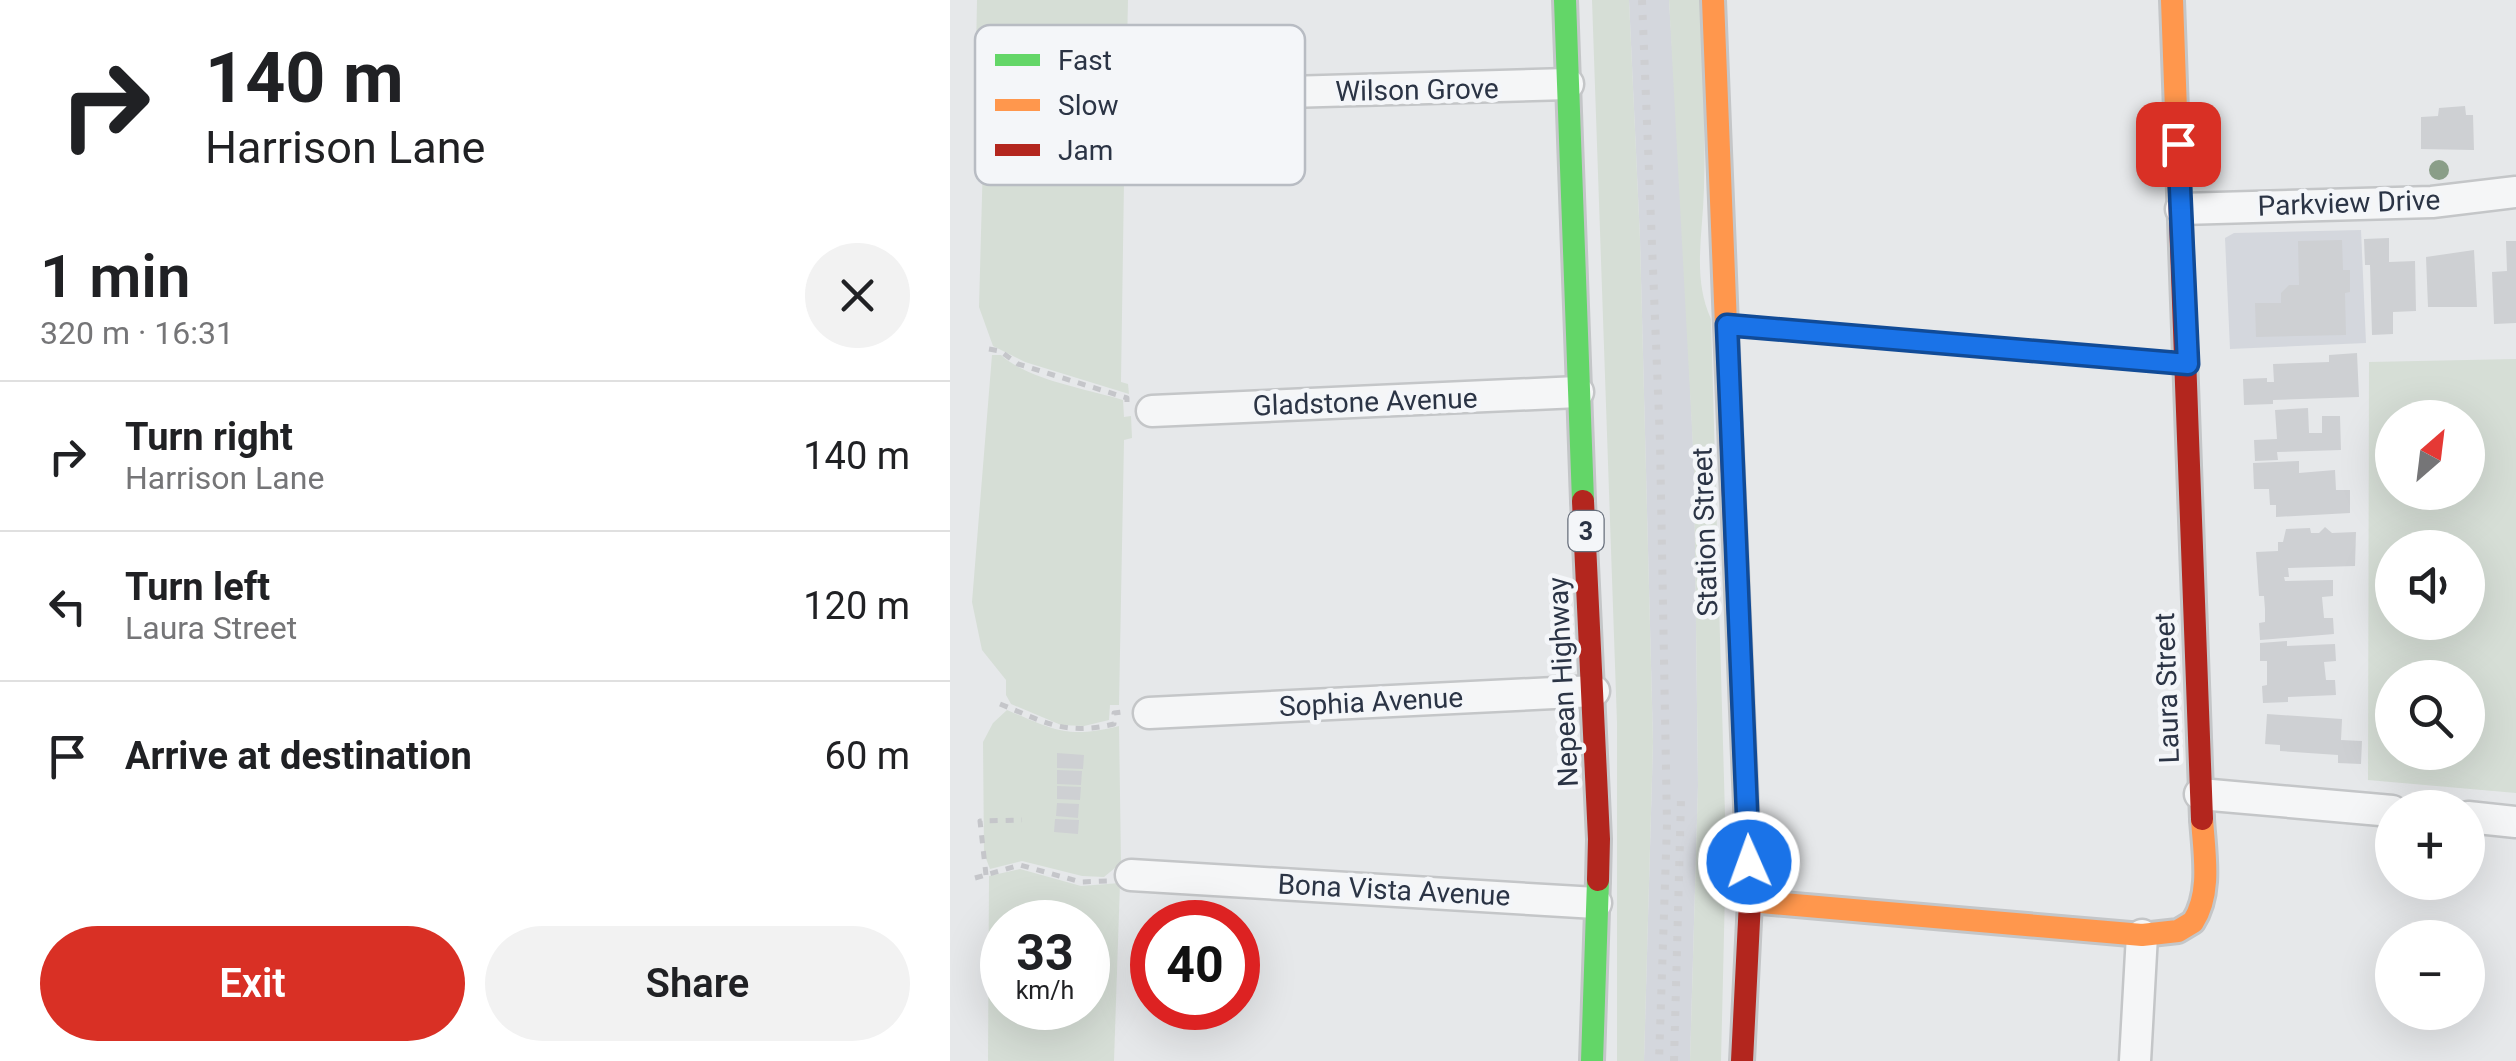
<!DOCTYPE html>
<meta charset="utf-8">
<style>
:root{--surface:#fff;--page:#f2f2f2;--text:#202124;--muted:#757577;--line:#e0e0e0;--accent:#d93025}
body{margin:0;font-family:Roboto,sans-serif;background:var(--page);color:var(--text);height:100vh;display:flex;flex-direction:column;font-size:38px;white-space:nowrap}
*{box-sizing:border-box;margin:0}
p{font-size:32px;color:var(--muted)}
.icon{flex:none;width:55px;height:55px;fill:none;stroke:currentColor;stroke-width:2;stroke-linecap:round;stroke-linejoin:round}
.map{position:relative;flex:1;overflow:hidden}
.panel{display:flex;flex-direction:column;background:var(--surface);width:950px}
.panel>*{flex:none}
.banner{background:#fff;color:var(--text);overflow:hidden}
.needle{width:65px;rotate:28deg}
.fabs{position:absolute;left:1425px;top:400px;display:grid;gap:20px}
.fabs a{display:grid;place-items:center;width:110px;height:110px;border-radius:50%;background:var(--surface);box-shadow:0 10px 40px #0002;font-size:50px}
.speed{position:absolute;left:30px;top:900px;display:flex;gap:20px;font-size:50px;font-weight:700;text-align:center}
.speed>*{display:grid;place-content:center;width:130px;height:130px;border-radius:50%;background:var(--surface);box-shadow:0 10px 40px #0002;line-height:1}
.speed small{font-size:25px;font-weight:400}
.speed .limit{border:15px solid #d22;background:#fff;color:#111}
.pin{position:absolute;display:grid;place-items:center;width:85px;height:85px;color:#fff;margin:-42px;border-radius:20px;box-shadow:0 5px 15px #0006}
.me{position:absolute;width:110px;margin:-55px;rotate:358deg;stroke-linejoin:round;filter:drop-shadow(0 0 8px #0008)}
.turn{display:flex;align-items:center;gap:35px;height:210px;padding:0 40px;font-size:45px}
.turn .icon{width:130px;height:130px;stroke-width:2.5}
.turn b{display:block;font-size:70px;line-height:85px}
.round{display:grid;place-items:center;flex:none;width:105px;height:105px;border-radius:52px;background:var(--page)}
.summary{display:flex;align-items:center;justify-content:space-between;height:170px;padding:0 40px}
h1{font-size:60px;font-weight:600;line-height:75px}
.action{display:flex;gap:20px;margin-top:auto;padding:20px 40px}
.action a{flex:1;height:115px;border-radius:60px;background:var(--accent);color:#fff;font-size:40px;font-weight:600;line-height:115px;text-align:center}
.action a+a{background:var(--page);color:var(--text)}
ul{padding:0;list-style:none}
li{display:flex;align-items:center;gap:30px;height:150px;padding:0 40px;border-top:2px solid var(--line)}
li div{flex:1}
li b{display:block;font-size:38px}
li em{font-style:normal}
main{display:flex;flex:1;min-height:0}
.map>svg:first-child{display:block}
</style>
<main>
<section class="panel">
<div class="banner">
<div class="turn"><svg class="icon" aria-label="right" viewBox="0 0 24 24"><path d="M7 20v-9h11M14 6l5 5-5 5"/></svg><div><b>140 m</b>Harrison Lane</div></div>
</div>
<div class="summary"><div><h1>1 min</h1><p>320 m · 16:31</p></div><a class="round"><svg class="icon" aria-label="close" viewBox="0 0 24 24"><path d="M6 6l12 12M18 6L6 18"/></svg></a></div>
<ul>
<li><svg class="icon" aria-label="right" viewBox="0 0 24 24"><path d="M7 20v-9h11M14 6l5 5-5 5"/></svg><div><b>Turn right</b><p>Harrison Lane</p></div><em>140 m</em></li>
<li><svg class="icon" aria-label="left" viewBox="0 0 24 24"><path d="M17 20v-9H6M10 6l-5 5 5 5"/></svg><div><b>Turn left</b><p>Laura Street</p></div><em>120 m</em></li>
<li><svg class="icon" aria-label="arrive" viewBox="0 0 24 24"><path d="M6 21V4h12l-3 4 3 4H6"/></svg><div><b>Arrive at destination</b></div><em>60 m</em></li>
</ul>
<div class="action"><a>Exit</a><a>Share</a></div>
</section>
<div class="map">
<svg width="1566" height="1061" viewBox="0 0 1566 1061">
<rect width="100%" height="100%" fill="#e6e8ea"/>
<g fill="#d4d7dd">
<path d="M679,0H719L730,173L744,467L748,785L740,1061H694L703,742L690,239Z"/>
<path d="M1411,230L1416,343L1280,349L1275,238L1284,233Z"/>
</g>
<g fill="#d6ded6" fill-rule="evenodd">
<path d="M27,0H178L176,91H167V104C148,102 127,97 108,102C86,109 69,124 44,115L26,54Z"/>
<path d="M642,0H679L690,239L703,742L694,1061H667V723Z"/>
<path d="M719,0H751C752,63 756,126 754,188C753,234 742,277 761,319L776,850L771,1061H740L748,785L744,467Z"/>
<path d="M135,107L175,114L171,382L178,384L179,394L75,362L43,346L29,307L34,123C71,128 99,110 135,107Z"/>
<path d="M42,355H51C78,380 138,389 173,400L174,417L181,416L182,438L174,440L169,705H160L159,720L134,726L111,725L61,704L56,695V680L32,650L22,602Z"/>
<path d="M1566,359V793L1418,780L1419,362ZM1442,418H1518V492H1442ZM1442,548H1518V622H1442ZM1442,678H1518V752H1442Z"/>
<path d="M57,710C104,730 117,739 169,726L171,863L154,877L132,876L72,861L40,869L34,853L33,742L43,723Z"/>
<path d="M70,869L131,886L170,883L164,1061H38L39,876ZM52,922H138V1008H52Z"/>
</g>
<g fill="#ced0d3">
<path d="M1515,106L1516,115H1523L1524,150L1471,149V117L1488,116L1489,108Z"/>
<path d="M1439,238V262L1465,261L1466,311L1443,312V334L1422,335L1420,265H1415L1414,239Z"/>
<path d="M1392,240L1393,270H1400V292L1395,293L1396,335L1306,337L1305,303H1331V293L1339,285H1349L1348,241Z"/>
<path d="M1556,241H1566V323L1544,324L1542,272L1557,271Z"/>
<path d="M1524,250L1527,307H1478L1476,257Z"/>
<path d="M1407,353L1409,397L1323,400V404L1294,405L1293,379L1317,378V382H1324L1323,364L1379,362V355Z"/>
<path d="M1358,408L1359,433H1372V416H1390L1391,450L1327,452L1328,460L1305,461L1304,440L1327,439L1325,410Z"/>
<path d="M1349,461V473L1385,470L1386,490H1400V513L1326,517V505H1320L1319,489H1304L1303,463Z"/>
<path d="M1375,527L1382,533L1406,532L1405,566L1338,568L1339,577H1334L1335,581L1383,580V596L1372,597L1374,618H1383L1384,634L1310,640L1309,623L1315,622V609L1314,596H1309L1306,552L1328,551V542H1333L1336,529L1360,528L1361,533H1369Z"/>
<path d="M1337,641V646L1385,644L1386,661L1374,662L1376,680H1385L1386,695L1338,697V702L1313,703L1312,686L1317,685V661H1310V643Z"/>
<path d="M1317,714L1392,719L1391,740L1412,741L1411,764L1388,763V755L1330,751V745L1315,744Z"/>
<path d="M107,753L134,755L133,769L107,768Z"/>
<path d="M107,770L132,771L131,785L107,784Z"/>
<path d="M107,786L131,787L130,800L107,799Z"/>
<path d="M107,803L129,804L128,818L106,816Z"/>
<path d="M105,819L129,820L128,834L104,832Z"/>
</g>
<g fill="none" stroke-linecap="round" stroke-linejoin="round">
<defs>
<path id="lane" d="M781,326L1231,364"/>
<g id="street">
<path d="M196,96L618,84"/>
<path d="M1231,209L1482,202L1566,192"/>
<path d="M202,411L628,392"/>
<path d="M199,713L644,691"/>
<path d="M1250,794L1442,811"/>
<path d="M1518,817L1566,822"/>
<path d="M181,875L646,903"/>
<path d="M1185,1061L1192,935"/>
</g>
<g id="fast">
<path d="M615,0L633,501"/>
<path d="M642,1061L648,880"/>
</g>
<g id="slow">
<path d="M763,0L780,426"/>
<path d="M1222,0L1227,139"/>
<path d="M800,901L1192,935L1228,931L1243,922C1262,893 1254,852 1252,819"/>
</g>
<g id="jam">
<path d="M1227,139L1252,819"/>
<path d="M780,426L800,901L792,1061"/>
<path d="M633,501L649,839L648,880"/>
</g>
</defs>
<use href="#lane" stroke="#c4c6c8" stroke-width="20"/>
<use href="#street" stroke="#c4c6c8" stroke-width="35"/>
<use href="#fast" stroke="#c4c6c8" stroke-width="28"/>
<use href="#slow" stroke="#c4c6c8" stroke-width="28"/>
<use href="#jam" stroke="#c4c6c8" stroke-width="28"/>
<g stroke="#c5c6ca" stroke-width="5" stroke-dasharray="8 8" stroke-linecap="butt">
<path d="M35,116C81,127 75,112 113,105C133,102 151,107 170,111V108"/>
<path d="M39,349L50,351L68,364L177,398V402"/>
<path d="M50,704C95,722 114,736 164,724V713L172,712"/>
<path d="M36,875L30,821L72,820"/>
<path d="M25,878L70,865L131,882L157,881"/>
</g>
<use href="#lane" stroke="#f5f6f7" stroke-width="15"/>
<use href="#street" stroke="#f5f6f7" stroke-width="30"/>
<use href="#fast" stroke="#63d668" stroke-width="22"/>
<use href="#slow" stroke="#ff974d" stroke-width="22"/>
<use href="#jam" stroke="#b3261e" stroke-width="22"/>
<g stroke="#cecfd2" stroke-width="8" stroke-dasharray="5 10" stroke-linecap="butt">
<path d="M692,0L710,441L717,824L709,1061"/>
<path d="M724,1061L731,800"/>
</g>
</g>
<circle fill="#8a9e88" cx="1489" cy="170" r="10"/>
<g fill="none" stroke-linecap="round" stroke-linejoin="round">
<defs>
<path id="route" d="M799,862L777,325L1238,364L1228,144"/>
</defs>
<use href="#route" stroke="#114b97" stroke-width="25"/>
<use href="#route" stroke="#1a73e8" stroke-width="18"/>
</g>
<g text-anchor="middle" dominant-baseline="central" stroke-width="9" stroke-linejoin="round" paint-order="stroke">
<rect fill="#f4f6f9" stroke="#676e7b" stroke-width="2.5" x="618.5" y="511" width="35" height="40" rx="8"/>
<g font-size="25" font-weight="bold" fill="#2b3445">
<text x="636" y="531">3</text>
</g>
<g font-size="28" fill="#2b3445" stroke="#f4f6f9">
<text transform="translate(467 90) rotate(-1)">Wilson Grove</text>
<text transform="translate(1399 203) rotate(-2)">Parkview Drive</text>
<text transform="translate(415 402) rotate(-2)">Gladstone Avenue</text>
<text transform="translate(755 532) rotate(-92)">Station Street</text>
<text transform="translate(613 682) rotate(-93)">Nepean Highway</text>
<text transform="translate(1217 688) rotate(-92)">Laura Street</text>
<text transform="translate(421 702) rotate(-3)">Sophia Avenue</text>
<text transform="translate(444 890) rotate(3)">Bona Vista Avenue</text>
</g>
</g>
<rect x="25" y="25" width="330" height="160" rx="15" fill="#f4f6f9" stroke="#b8bcc3" stroke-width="2.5"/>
<rect x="45" y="54" width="45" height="12" fill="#63d668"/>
<rect x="45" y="99" width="45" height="12" fill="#ff974d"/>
<rect x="45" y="144" width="45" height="12" fill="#b3261e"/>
<g font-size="28" fill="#2b3445">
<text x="108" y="70">Fast</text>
<text x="108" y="115">Slow</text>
<text x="108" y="160">Jam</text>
</g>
</svg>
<div class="fabs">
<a><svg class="needle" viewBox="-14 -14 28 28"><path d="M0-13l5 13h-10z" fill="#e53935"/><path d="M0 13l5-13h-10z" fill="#757577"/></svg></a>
<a><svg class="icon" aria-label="sound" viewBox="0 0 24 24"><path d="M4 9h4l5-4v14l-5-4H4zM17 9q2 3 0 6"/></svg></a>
<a><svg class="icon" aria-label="search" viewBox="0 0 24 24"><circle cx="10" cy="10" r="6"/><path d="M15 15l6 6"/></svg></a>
<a>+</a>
<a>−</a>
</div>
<div class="speed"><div>33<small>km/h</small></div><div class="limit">40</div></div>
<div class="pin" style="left:1228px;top:144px;background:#d93025"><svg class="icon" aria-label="arrive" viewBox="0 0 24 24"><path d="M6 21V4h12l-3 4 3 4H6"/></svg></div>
<svg class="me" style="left:799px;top:862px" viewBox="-20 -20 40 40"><circle r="17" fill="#1a73e8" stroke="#fff" stroke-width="3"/><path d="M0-11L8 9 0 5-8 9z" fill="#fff"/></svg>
</div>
</main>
